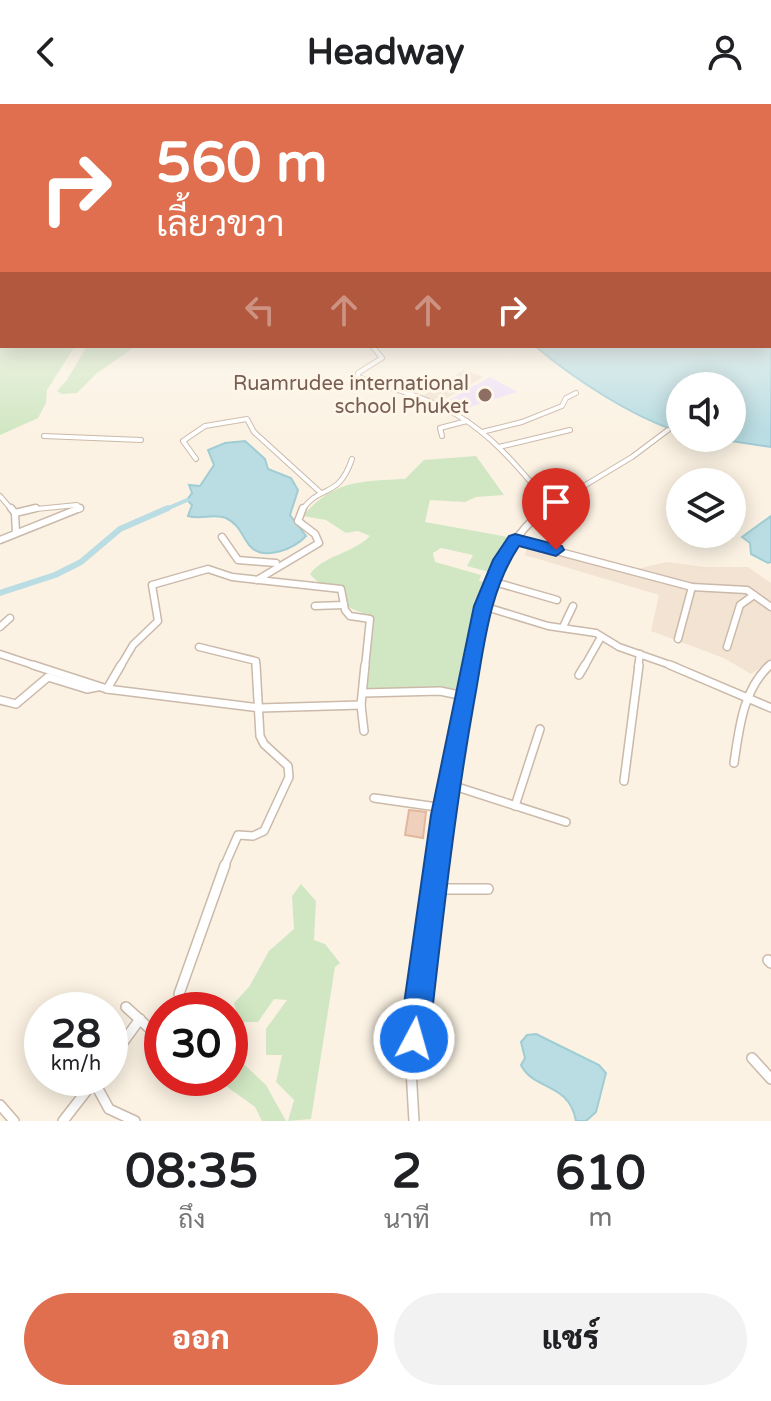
<!DOCTYPE html>
<html lang="th">
<meta charset="utf-8">
<style>
:root{--surface:#fff;--page:#f2f2f2;--text:#202124;--muted:#757577;--accent:#df6f4e}
body{margin:0;font-family:"Varela Round",Sarabun,sans-serif;background:var(--page);color:var(--text);height:100vh;display:flex;flex-direction:column;font-size:30px;white-space:nowrap}
*{box-sizing:border-box;margin:0}
p{font-size:26px;color:var(--muted)}
.icon{flex:none;width:44px;height:44px;fill:none;stroke:currentColor;stroke-width:2;stroke-linecap:round;stroke-linejoin:round}
.map{position:relative;height:1017px;overflow:hidden}
.panel{display:flex;flex-direction:column;background:var(--surface);flex:1}
.panel>*{flex:none}
.banner{position:absolute;left:0px;top:0px;width:772px;height:244px;box-shadow:0 4px 20px #0003;background:#df6f4e;color:#fff;overflow:hidden}
.fabs{position:absolute;left:666px;top:268px;display:grid;gap:16px}
.fabs a{display:grid;place-items:center;width:80px;height:80px;border-radius:50%;background:var(--surface);box-shadow:0 4px 20px #0003;font-size:40px}
.speed{position:absolute;left:24px;top:888px;display:flex;gap:16px;font-size:40px;font-weight:700;text-align:center}
.speed>*{display:grid;place-content:center;width:104px;height:104px;border-radius:50%;background:var(--surface);box-shadow:0 4px 20px #0003;line-height:1}
.speed small{font-size:20px;font-weight:400}
.speed .limit{border:12px solid #d22;background:#fff;color:#111}
.pin{position:absolute;display:grid;place-items:center;width:68px;height:68px;color:#fff;margin:-82px -34px;border-radius:50% 50% 50% 0;rotate:-45deg;box-shadow:0 0 8px #0007}
.pin .icon{rotate:45deg}
.me{position:absolute;width:88px;margin:-44px;rotate:6deg;stroke-linejoin:round;filter:drop-shadow(0 0 6px #0008)}
.turn{display:flex;align-items:center;gap:28px;height:168px;padding:0 24px;font-size:36px}
.turn .icon{width:104px;height:104px;stroke-width:2.5}
.turn b{display:block;font-size:56px;line-height:68px}
.lanes{display:flex;align-items:center;height:76px;padding:0 24px;background:#0003;justify-content:center;gap:40px;direction:ltr}
.lanes .off{opacity:.35}
.eta{display:flex;justify-content:space-evenly;align-items:center;height:136px;text-align:center}
.eta b{font-size:48px;font-weight:800;line-height:56px}
.primary-button{display:flex;gap:16px;margin-top:auto;padding:16px 24px}
.primary-button a{flex:1;height:92px;border-radius:48px;background:var(--accent);color:#fff;font-size:32px;font-weight:800;line-height:92px;text-align:center}
.primary-button a+a{background:var(--page);color:var(--text)}
header{display:flex;justify-content:space-between;align-items:center;height:104px;padding:0 24px;background:var(--surface);font-size:36px;font-weight:800}
.map>svg:first-child{display:block}
</style>
<header><svg class="icon" aria-label="back" viewBox="0 0 24 24"><path d="M15 5l-7 7 7 7"/></svg>Headway<svg class="icon" aria-label="person" viewBox="0 0 24 24"><circle cx="12" cy="8" r="4"/><path d="M4 21q1-7 8-7t8 7"/></svg></header>
<div class="map">
<svg width="771" height="1017" viewBox="0 0 771 1017">
<rect width="100%" height="100%" fill="#fbf2e3"/>
<g fill="#f2e3d2">
<path d="M464,266L483,273L440,298L422,292Z"/>
<path d="M529,436L638,465L666,458L705,463H748L771,479V557L751,570L724,554L651,527L659,491L525,451Z"/>
</g>
<path fill="#efe0f7" d="M490,273L517,288L457,307L442,300Z"/>
<g fill="#d1e7c3">
<path d="M0,210L2,242H75L47,286L46,299L38,314L0,331Z"/>
<path d="M87,242H136L97,269L77,289L62,290L57,287L67,276Z"/>
<path d="M476,352L504,391L476,393L465,398L430,396L425,418L508,433L489,468L467,462L473,451L441,444L433,449L435,458L481,471L479,477L485,478L457,586L433,583L367,586L374,514L348,503L343,482L320,480L310,470C324,451 352,450 370,432L358,427L346,429L326,416L303,412C333,376 362,377 405,375L424,356Z"/>
<path d="M301,780L316,797L314,836L325,840L340,859L335,863L311,1015L288,1017L294,996L276,978L282,951H266V925L287,896L274,895L258,918H238L234,899L249,883L269,847L294,825L292,792Z"/>
<path d="M232,949L266,981L286,1017H262L255,1003L215,974H230Z"/>
</g>
<g fill="#b9dde3" stroke="#a0ccd4" stroke-width="2">
<path d="M771,186V343L712,334H732V282H680V328C632,313 574,275 535,242H770Z"/>
<path d="M245,337L265,355L268,365L291,374L298,386L290,411L306,432C295,444 264,458 250,442C241,431 240,421 226,414C214,409 200,416 188,412L192,401L187,396L192,389L189,381L200,382L214,361L208,346L225,339Z"/>
<path d="M771,412V458L768,459L751,450L750,439L742,433Z"/>
<path d="M536,930L599,961L606,969L596,1008L586,1017H576C569,978 534,987 521,961L525,954L521,938L527,931Z"/>
</g>
<g fill="none" stroke-linecap="round" stroke-linejoin="round">
<path stroke="#b9dde3" stroke-width="4" d="M164,406L187,396"/>
<path stroke="#b9dde3" stroke-width="6" d="M0,489L55,471L81,458L120,425L168,404"/>
</g>
<path fill="#efd0bc" stroke="#e1b79d" stroke-width="2" d="M409,706L426,708L423,734L405,731Z"/>
<g fill="none" stroke-linecap="round" stroke-linejoin="round">
<defs>
<g id="minor-far3">
<path d="M372,242L382,254L358,269V273C391,284 426,293 457,311C495,333 522,368 550,401"/>
<path d="M482,328L522,318L562,302L566,294L576,289"/>
<path d="M44,332L141,336"/>
<path d="M442,332L440,324L467,317"/>
<path d="M499,343L570,326"/>
<path d="M196,355L183,337L205,322L247,315L254,328L321,389"/>
<path d="M0,392L12,406"/>
<path d="M26,406L77,401L81,405L78,406"/>
<path d="M302,406C321,379 338,396 352,355"/>
<path d="M544,406L632,353L668,326"/>
</g>
<g id="minor-far2">
<path d="M11,404L15,409"/>
<path d="M16,429L15,409L36,404"/>
<path d="M222,433L238,456L276,459"/>
<path d="M0,436L80,404"/>
<path d="M515,436L692,483L747,486L771,503"/>
<path d="M257,476L319,439L315,430L298,417L303,404"/>
<path d="M491,477L557,496"/>
<path d="M315,502L344,501"/>
<path d="M483,502L548,522L596,529L619,543L676,563"/>
<path d="M0,523L10,514"/>
<path d="M563,523L573,502"/>
<path d="M678,535L692,483"/>
<path d="M199,543L256,557V563"/>
<path d="M727,543L740,501L754,491"/>
<path d="M0,550L39,563"/>
<path d="M120,563L133,541L158,517L152,481L208,465L232,473L341,485L345,506L350,512L370,515L365,563"/>
<path d="M471,563C483,502 495,444 546,404"/>
<path d="M584,563L601,533"/>
<path d="M638,563L640,550"/>
<path d="M768,563L771,560"/>
</g>
<g id="minor-far1">
<path d="M33,561L107,585L260,604L361,601"/>
<path d="M670,561L771,604"/>
<path d="M579,571L585,561"/>
<path d="M107,585L121,561"/>
<path d="M363,589L440,587L464,592"/>
<path d="M0,596L16,600L48,573L87,585L97,583"/>
<path d="M364,627L361,601L365,561"/>
<path d="M734,659C739,625 743,585 770,561"/>
<path d="M624,677L639,561"/>
<path d="M448,680L566,718"/>
<path d="M374,694L444,704"/>
<path d="M515,702L540,625"/>
<path d="M224,763L238,731L253,732L264,727L289,673L288,662L264,640L260,632L256,561"/>
<path d="M435,763L471,561"/>
</g>
<g id="minor">
<path d="M432,785H488"/>
<path d="M768,856L771,859"/>
<path d="M179,890L225,761"/>
<path d="M126,903L160,934"/>
<path d="M752,954L771,975"/>
<path d="M110,956L140,915"/>
<path d="M92,974L109,1005L135,1017"/>
<path d="M0,1001L14,1017"/>
<path d="M63,1017L95,976"/>
<path d="M414,1017L411,965L435,761"/>
</g>
</defs>
<use href="#minor-far3" stroke="#cbb9aa" stroke-width="6"/>
<use href="#minor-far2" stroke="#cbb9aa" stroke-width="9"/>
<use href="#minor-far1" stroke="#cbb9aa" stroke-width="10"/>
<use href="#minor" stroke="#cbb9aa" stroke-width="12"/>
<use href="#minor-far3" stroke="#fff" stroke-width="4"/>
<use href="#minor-far2" stroke="#fff" stroke-width="6"/>
<use href="#minor-far1" stroke="#fff" stroke-width="7"/>
<use href="#minor" stroke="#fff" stroke-width="9"/>
</g>
<linearGradient id="sky" x2="0" y2="1"><stop stop-color="#95c4e6"/><stop offset="0.57" stop-color="#fdf9f2"/><stop offset="1" stop-color="#fdf9f2" stop-opacity="0"/></linearGradient>
<rect width="771" height="328" fill="url(#sky)"/>
<path fill="#1a73e8" stroke="#114b97" stroke-width="2" d="M515,430L562,442L564,446L556,452L519,442C488,488 484,545 474,598C454,710 442,822 429,935L425,946L414,950L403,946L399,935L431,711L474,502L493,456L509,432Z"/>
<circle fill="#8d6e63" stroke="#fef6e9" stroke-width="3" cx="485" cy="291" r="8"/>
<g text-anchor="middle" dominant-baseline="central" stroke-width="6" stroke-linejoin="round" paint-order="stroke">
<g font-size="20" fill="#785e54" stroke="#fef6e9" text-anchor="end">
<text x="469" y="280">Ruamrudee international<tspan x="469" dy="23">school Phuket</tspan></text>
</g>
</g>
</svg>
<div class="fabs">
<a><svg class="icon" aria-label="sound" viewBox="0 0 24 24"><path d="M4 9h4l5-4v14l-5-4H4zM17 9q2 3 0 6"/></svg></a>
<a><svg class="icon" aria-label="layers" viewBox="0 0 24 24"><path d="M12 4l9 5-9 5-9-5zM3 14l9 5 9-5"/></svg></a>
</div>
<div class="speed"><div>28<small>km/h</small></div><div class="limit">30</div></div>
<div class="pin" style="left:556px;top:446px;background:#d93025"><svg class="icon" aria-label="arrive" viewBox="0 0 24 24"><path d="M6 21V4h12l-3 4 3 4H6"/></svg></div>
<svg class="me" style="left:414px;top:935px" viewBox="-20 -20 40 40"><circle r="17" fill="#1a73e8" stroke="#fff" stroke-width="3"/><path d="M0-11L8 9 0 5-8 9z" fill="#fff"/></svg>
<div class="banner">
<div class="turn"><svg class="icon" aria-label="right" viewBox="0 0 24 24"><path d="M7 20v-9h11M14 6l5 5-5 5"/></svg><div><b>560 m</b>เลี้ยวขวา</div></div>
<div class="lanes"><svg class="icon off" aria-label="left" viewBox="0 0 24 24"><path d="M17 20v-9H6M10 6l-5 5 5 5"/></svg><svg class="icon off" aria-label="ahead" viewBox="0 0 24 24"><path d="M12 20V5M6 11l6-6 6 6"/></svg><svg class="icon off" aria-label="ahead" viewBox="0 0 24 24"><path d="M12 20V5M6 11l6-6 6 6"/></svg><svg class="icon" aria-label="right" viewBox="0 0 24 24"><path d="M7 20v-9h11M14 6l5 5-5 5"/></svg></div>
</div>
</div>
<section class="panel">
<div class="eta">
<div><b>08:35</b><p>ถึง</p></div>
<div><b>2</b><p>นาที</p></div>
<div><b>610</b><p>m</p></div>
</div>
<div class="primary-button"><a>ออก</a><a>แชร์</a></div>
</section>
